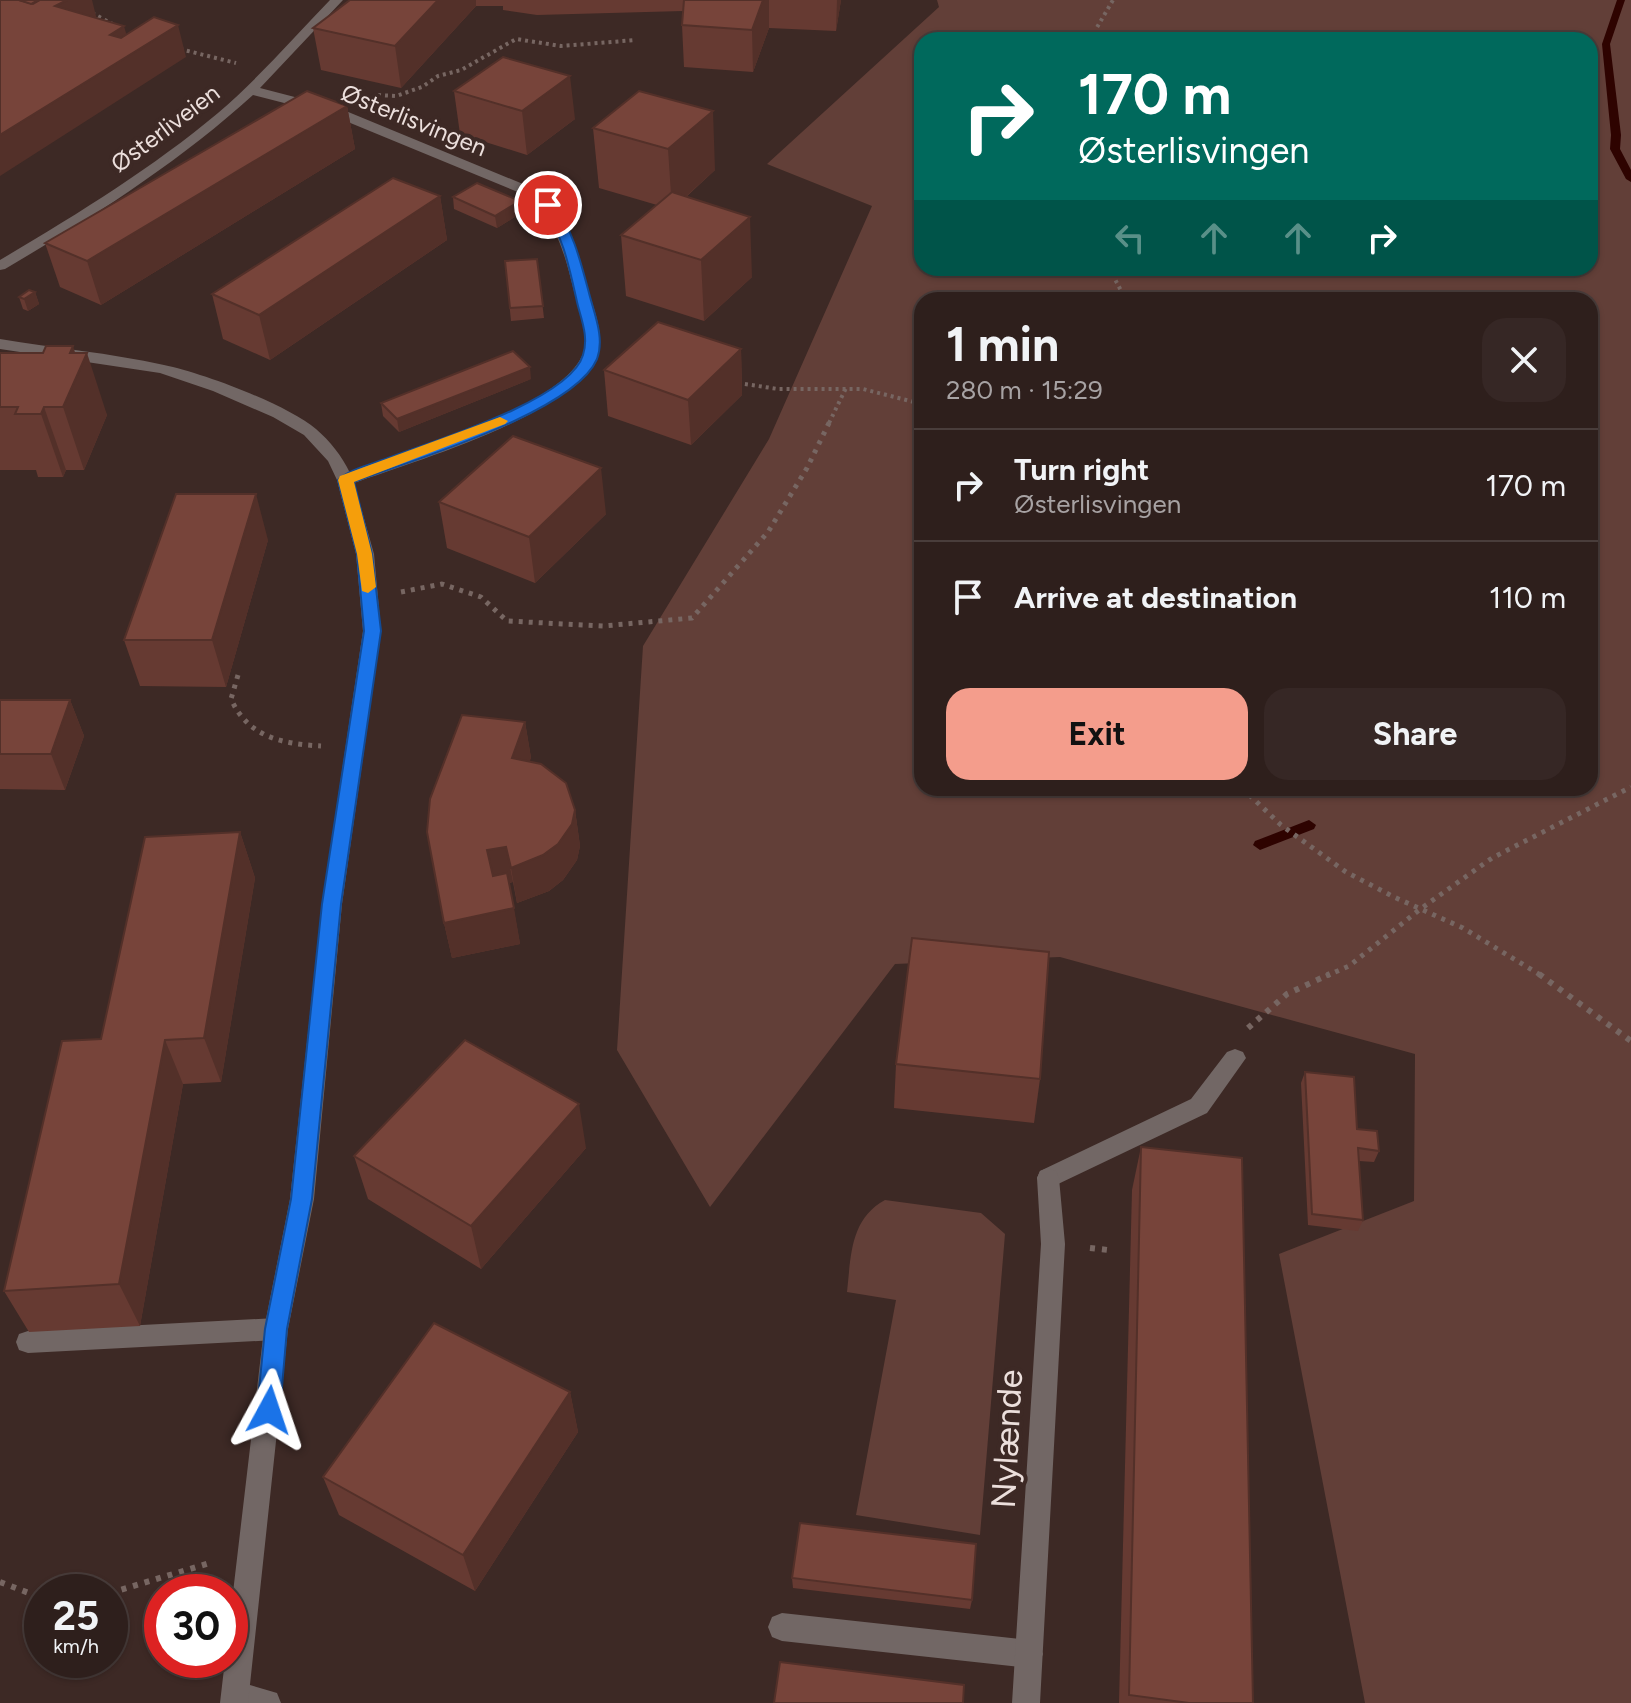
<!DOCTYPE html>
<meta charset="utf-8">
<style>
:root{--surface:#2e1f1c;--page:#362725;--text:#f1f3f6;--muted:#a7a2a3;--line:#493d3b;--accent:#f49d8c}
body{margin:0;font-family:Figtree,sans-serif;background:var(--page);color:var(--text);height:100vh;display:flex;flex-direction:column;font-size:30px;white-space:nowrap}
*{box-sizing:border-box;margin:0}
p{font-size:26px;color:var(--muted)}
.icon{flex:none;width:44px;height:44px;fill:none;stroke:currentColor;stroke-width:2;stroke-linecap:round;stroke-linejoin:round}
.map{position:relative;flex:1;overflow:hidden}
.sheet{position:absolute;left:914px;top:292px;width:684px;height:504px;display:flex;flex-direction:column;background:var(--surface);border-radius:24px;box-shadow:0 2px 6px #0004,0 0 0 2px var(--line)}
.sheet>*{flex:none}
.hud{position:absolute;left:914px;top:32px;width:684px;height:244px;border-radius:24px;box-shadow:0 2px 6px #0004,0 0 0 2px var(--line);background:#00695c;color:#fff;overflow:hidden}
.speed{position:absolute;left:24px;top:1574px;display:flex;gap:16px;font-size:40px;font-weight:700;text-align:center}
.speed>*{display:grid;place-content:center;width:104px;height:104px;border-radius:50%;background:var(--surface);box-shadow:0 2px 6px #0004,0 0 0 2px var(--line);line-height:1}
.speed small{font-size:20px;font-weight:400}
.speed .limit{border:12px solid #d22;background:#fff;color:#111}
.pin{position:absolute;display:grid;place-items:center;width:68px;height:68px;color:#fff;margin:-34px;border:4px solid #fff;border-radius:50%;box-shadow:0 2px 8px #0007}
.me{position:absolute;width:88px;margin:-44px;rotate:5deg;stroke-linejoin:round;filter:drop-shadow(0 0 6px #0008)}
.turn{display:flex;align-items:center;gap:28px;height:168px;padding:0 32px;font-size:36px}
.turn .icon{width:104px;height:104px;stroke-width:2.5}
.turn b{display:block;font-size:56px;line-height:68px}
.lanes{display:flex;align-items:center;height:76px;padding:0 32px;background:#0003;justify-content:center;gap:40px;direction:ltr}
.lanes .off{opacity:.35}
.round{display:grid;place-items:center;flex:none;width:84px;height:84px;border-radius:24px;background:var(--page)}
.headline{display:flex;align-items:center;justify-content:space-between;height:136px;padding:0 32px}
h1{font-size:48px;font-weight:700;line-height:60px}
.primary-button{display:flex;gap:16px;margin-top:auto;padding:16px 32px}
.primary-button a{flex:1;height:92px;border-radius:24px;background:var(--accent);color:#111;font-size:32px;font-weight:700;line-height:92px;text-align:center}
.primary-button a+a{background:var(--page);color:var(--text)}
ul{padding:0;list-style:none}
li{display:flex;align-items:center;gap:24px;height:112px;padding:0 32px;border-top:2px solid var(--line)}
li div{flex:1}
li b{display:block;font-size:30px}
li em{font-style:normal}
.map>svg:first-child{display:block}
</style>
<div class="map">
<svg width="1631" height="1703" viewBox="0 0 1631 1703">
<rect width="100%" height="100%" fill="#3d2925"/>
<g fill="#623f38" fill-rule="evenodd">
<path d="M937,0H1631V1703H1365L1279,1254L1414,1201L1415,1054L1060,957L895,964L710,1207L617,1050L643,646L769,439L872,206L767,164L939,7ZM922,40H1590V268H922ZM922,300H1590V788H922Z"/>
<path d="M885,1200L981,1213L1005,1234L980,1535L856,1515L896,1300L847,1292C851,1256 850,1219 885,1200Z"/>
</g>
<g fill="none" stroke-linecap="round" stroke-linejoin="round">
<g fill="#2e0300" fill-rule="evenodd">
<path d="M1617,0H1625L1610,44L1621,135L1620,149L1631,170V182L1626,179L1610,149L1611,135L1602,44Z"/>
<path d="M1067,32H1122L1126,35L1122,38L1064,37L1063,35Z"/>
<path d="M1309,820L1316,825L1314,829L1260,850L1253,845L1255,841Z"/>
</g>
<g stroke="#776662" stroke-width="4" stroke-dasharray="3 4" stroke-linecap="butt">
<path d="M92,13L118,27"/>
<path d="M1100,40L1096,29L1113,0"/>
<path d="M180,49L236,63"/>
<path d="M378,95L396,96L422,87L438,76L461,70L516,39L561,46L636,40"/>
<path d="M1109,268L1126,300"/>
<path d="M1044,300L1048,297L1053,300"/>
<path d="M738,383L778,389H863L922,404"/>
<path d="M829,423L846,388"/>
</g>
<g stroke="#776662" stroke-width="5" stroke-dasharray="4 6" stroke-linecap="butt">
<path d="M401,592L442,584L481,597L507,621L603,626L692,618L768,532L807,468L830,421"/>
<path d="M238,675L231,699C248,737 282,744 321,746"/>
<path d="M1242,788L1281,825L1346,872L1394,897L1463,928L1542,976"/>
<path d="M1326,976L1349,966L1419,910L1492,858L1631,787"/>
</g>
<g stroke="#776662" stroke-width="6" stroke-dasharray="5 7" stroke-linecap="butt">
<path d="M1539,974L1631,1041"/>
<path d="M1248,1028L1287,994L1330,974"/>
<path d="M1090,1248L1108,1250"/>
<path d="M0,1582L42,1598"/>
<path d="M110,1593L213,1562"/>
</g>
<g fill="#726765" fill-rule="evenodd">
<path d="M1235,1049L1243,1052L1246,1058L1207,1113L1056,1185L1048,1188L1040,1185L1037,1178L1040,1171L1191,1099L1227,1052Z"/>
<path d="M276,1318L285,1321L288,1329L285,1337L276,1340L28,1353L19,1350L16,1342L19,1334L28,1331Z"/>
<path d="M782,1613L1029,1640L1039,1644L1043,1654L1039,1664L1029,1668L782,1641L772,1637L768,1627L772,1617Z"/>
<path d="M236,1681L277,1693L281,1703H225L222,1695L226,1685Z"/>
</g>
<g fill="#726765" fill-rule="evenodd">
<path d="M330,0H343L260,88L341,109L535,189C568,216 578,249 588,289C593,308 605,334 598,355C576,414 412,462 354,483L374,554L381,631L342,904L314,1199L288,1329L248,1703H220L225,1660H230V1618L264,1329L290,1199L322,904L363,631L356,554L337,480L328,461L304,435L273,417L213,391L160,373L0,349V339C54,348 110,353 164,365C203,373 286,404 316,429C330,441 342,456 350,473C403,454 559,408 582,356C591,337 579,310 574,291C564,252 557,221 525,195L331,115L253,95C178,163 93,217 5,269L0,270V260C76,215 151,169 218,113C259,78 293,38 330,0Z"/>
<path d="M1048,1168L1056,1171L1059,1178L1065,1244L1040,1703H1012L1041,1244L1037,1178L1040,1171Z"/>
</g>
</g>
<g fill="#663a32">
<path d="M350,0H841L836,31L769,28L753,72L684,67L682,25L683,11L537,15L503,10V6H476L401,88L321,70L313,28Z"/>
<path d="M454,91L575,119L527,155L460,134Z"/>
<path d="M639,91L715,170L686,197L752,277L704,321L626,296L621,235L657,205L599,188L593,128Z"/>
<path d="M347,106L355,149L101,305L60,287L45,243Z"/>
<path d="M440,196L447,240L270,360L223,339L212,294Z"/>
<path d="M453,197L521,213L497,228L454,209Z"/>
<path d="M537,259L544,318L511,321L505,261Z"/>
<path d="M35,292L39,304L28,311L23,309L19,297Z"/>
<path d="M741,349L742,395L691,445L608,416L604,370Z"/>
<path d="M0,353H75L107,415L84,470H66L63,477H38L36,470H0Z"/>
<path d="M531,379L399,432L383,416L381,403Z"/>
<path d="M439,502L606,514L535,583L447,548Z"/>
<path d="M268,540L226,687L140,686L124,640Z"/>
<path d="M0,700H70L84,736L65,790L0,789Z"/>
<path d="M525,722L531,758L529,761L575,810L580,846L577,860L563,880L549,891L517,903L513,882L509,883L520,944L452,958L444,923Z"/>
<path d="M240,832L255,878L221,1082L183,1084L140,1326L29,1332L4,1291L101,1039Z"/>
<path d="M896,1064L1040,1079L1034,1123L894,1108Z"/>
<path d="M1305,1072L1379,1151L1374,1162L1359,1161L1363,1220L1358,1231L1308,1225L1301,1083Z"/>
<path d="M1141,1147L1253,1703H1119L1132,1190Z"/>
<path d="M586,1148L481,1269L368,1199L354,1156Z"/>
<path d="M570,1392L578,1432L475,1591L339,1515L323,1477Z"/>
<path d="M792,1578L972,1600L970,1609L793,1588Z"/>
</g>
<g fill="#533029">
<path d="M67,0H92L97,20L55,6Z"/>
<path d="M438,0H476V6L401,88L395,46Z"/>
<path d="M763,0H769V28L753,72L752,30Z"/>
<path d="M837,0H841L836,31Z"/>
<path d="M178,25L186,57L0,176V135L110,35L124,26L132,54Z"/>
<path d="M570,76L575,119L527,155L522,111Z"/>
<path d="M347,106L355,149L101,305L87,261Z"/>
<path d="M713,111L715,170L672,209L668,149Z"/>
<path d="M440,196L447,240L270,360L259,315Z"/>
<path d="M520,201L521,213L497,228L495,216Z"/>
<path d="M750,217L752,277L704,321L701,260Z"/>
<path d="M35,292L39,304L28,311L24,299Z"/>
<path d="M73,346L80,368L87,353L107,415L84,470L63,407L70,353Z"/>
<path d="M741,349L742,395L691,445L688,400Z"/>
<path d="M530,367L531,379L399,432L397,419Z"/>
<path d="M44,407L66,470L63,477L41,414Z"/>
<path d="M601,468L606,514L535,583L529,537Z"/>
<path d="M256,494L268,540L226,687L212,640Z"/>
<path d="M70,700L84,736L65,790L51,754Z"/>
<path d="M525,722L531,758L518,794L512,758Z"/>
<path d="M575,810L580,846L577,860L563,880L549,891L517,903L511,868Z"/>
<path d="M240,832L255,878L221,1082L204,1038Z"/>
<path d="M506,847L513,882L494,886L487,850Z"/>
<path d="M514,908L520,944L452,958L444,923Z"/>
<path d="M165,1040L183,1084L140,1326L119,1284Z"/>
<path d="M579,1104L586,1148L481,1269L471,1226Z"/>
<path d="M570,1392L578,1432L475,1591L463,1555Z"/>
</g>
<g fill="#77443a" stroke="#533029" stroke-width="2">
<path d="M0,0H19L33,4L40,0H67L55,6L124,26L110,35L121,38L154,17L178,25L0,135Z"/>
<path d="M19,0H38L31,4Z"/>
<path d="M350,0H438L395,46L313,28Z"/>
<path d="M684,0H763L752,30L682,25Z"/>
<path d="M503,57L570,76L522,111L454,91Z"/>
<path d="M307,91L347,106L87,261L45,243Z"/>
<path d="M639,91L713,111L668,149L593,128Z"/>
<path d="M393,178L440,196L259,315L212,294Z"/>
<path d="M477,183L520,201L495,216L453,197Z"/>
<path d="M672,192L750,217L701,260L621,235Z"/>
<path d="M537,259L543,306L510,308L505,261Z"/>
<path d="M29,290L35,292L24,299L19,297Z"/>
<path d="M658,322L741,349L688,400L604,370Z"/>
<path d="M46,346H73L70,353H87L63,407H44L41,414H15L18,407H0V353H43Z"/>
<path d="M513,351L530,367L397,419L381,403Z"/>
<path d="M513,436L601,468L529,537L439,502Z"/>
<path d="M176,494H256L212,640H124Z"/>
<path d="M0,700H70L51,754H0Z"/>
<path d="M462,715L525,722L512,758L541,764L566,783L575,810L572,824L558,844L543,855L511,868L506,847L487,850L493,876L507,873L514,908L444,923L427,832L430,799Z"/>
<path d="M240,832L204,1038L165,1040L119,1284L4,1291L62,1041L101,1039L145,837Z"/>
<path d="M912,938L1049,952L1040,1079L896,1064Z"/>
<path d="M465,1040L579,1104L471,1226L354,1156Z"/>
<path d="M1305,1072L1354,1077L1357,1129L1377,1131L1379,1151L1358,1148L1363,1220L1312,1214Z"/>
<path d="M1141,1147L1242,1158L1253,1703H1189L1129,1695Z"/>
<path d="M434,1323L570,1392L463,1555L323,1477Z"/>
<path d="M800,1523L976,1544L972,1600L792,1578Z"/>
<path d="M780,1662L964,1685L963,1703H774Z"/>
</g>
<path fill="#1a73e8" stroke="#114b97" stroke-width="2" d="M548,201L553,202C573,231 580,259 589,293C594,313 605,338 597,359C574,413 409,461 354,482L372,554L381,631L341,904L312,1199L287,1329L280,1410L277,1418L269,1421L261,1418L257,1410L265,1329L291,1199L322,904L364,631L357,554L338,480C349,469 373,464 388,458C431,442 570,400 583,355C589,337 581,319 577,302C569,266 563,235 542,205Z"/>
<path fill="#f59e0b" d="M500,417L508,421L505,424L354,482L372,554L376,587L368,593L362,591L357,554L338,480L340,476Z"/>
<g text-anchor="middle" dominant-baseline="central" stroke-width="8" stroke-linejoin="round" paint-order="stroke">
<g font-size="24" fill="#ecdfdc" stroke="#3d2925">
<text transform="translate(414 120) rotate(22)">Østerlisvingen</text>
<text transform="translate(165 128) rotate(-37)">Østerliveien</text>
</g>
<g font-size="34" fill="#ecdfdc" stroke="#3d2925">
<text transform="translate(1007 1439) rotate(-87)">Nylænde</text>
</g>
</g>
</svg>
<div class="speed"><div>25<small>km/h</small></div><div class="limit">30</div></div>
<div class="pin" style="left:548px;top:205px;background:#d93025"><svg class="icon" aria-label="arrive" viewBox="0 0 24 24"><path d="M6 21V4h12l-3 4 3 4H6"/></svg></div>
<svg class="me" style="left:269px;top:1410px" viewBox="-20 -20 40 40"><path d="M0-17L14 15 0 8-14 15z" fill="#1a73e8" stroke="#fff" stroke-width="4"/></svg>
<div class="hud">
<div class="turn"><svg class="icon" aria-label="right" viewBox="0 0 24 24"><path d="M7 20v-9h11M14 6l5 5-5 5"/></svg><div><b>170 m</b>Østerlisvingen</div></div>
<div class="lanes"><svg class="icon off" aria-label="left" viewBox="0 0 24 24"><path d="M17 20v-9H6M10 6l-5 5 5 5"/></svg><svg class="icon off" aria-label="ahead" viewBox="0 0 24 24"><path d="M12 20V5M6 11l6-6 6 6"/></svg><svg class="icon off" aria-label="ahead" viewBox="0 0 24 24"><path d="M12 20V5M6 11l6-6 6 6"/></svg><svg class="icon" aria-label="right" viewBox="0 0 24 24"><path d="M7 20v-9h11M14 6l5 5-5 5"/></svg></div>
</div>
<section class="sheet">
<div class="headline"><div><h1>1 min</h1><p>280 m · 15:29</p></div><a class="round"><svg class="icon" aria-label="close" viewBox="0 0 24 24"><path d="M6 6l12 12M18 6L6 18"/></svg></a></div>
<ul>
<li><svg class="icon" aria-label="right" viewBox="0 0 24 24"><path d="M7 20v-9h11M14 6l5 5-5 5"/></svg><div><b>Turn right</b><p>Østerlisvingen</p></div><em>170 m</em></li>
<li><svg class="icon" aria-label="arrive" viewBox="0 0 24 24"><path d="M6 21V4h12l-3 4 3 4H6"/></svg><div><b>Arrive at destination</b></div><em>110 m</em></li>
</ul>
<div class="primary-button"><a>Exit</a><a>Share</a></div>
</section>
</div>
